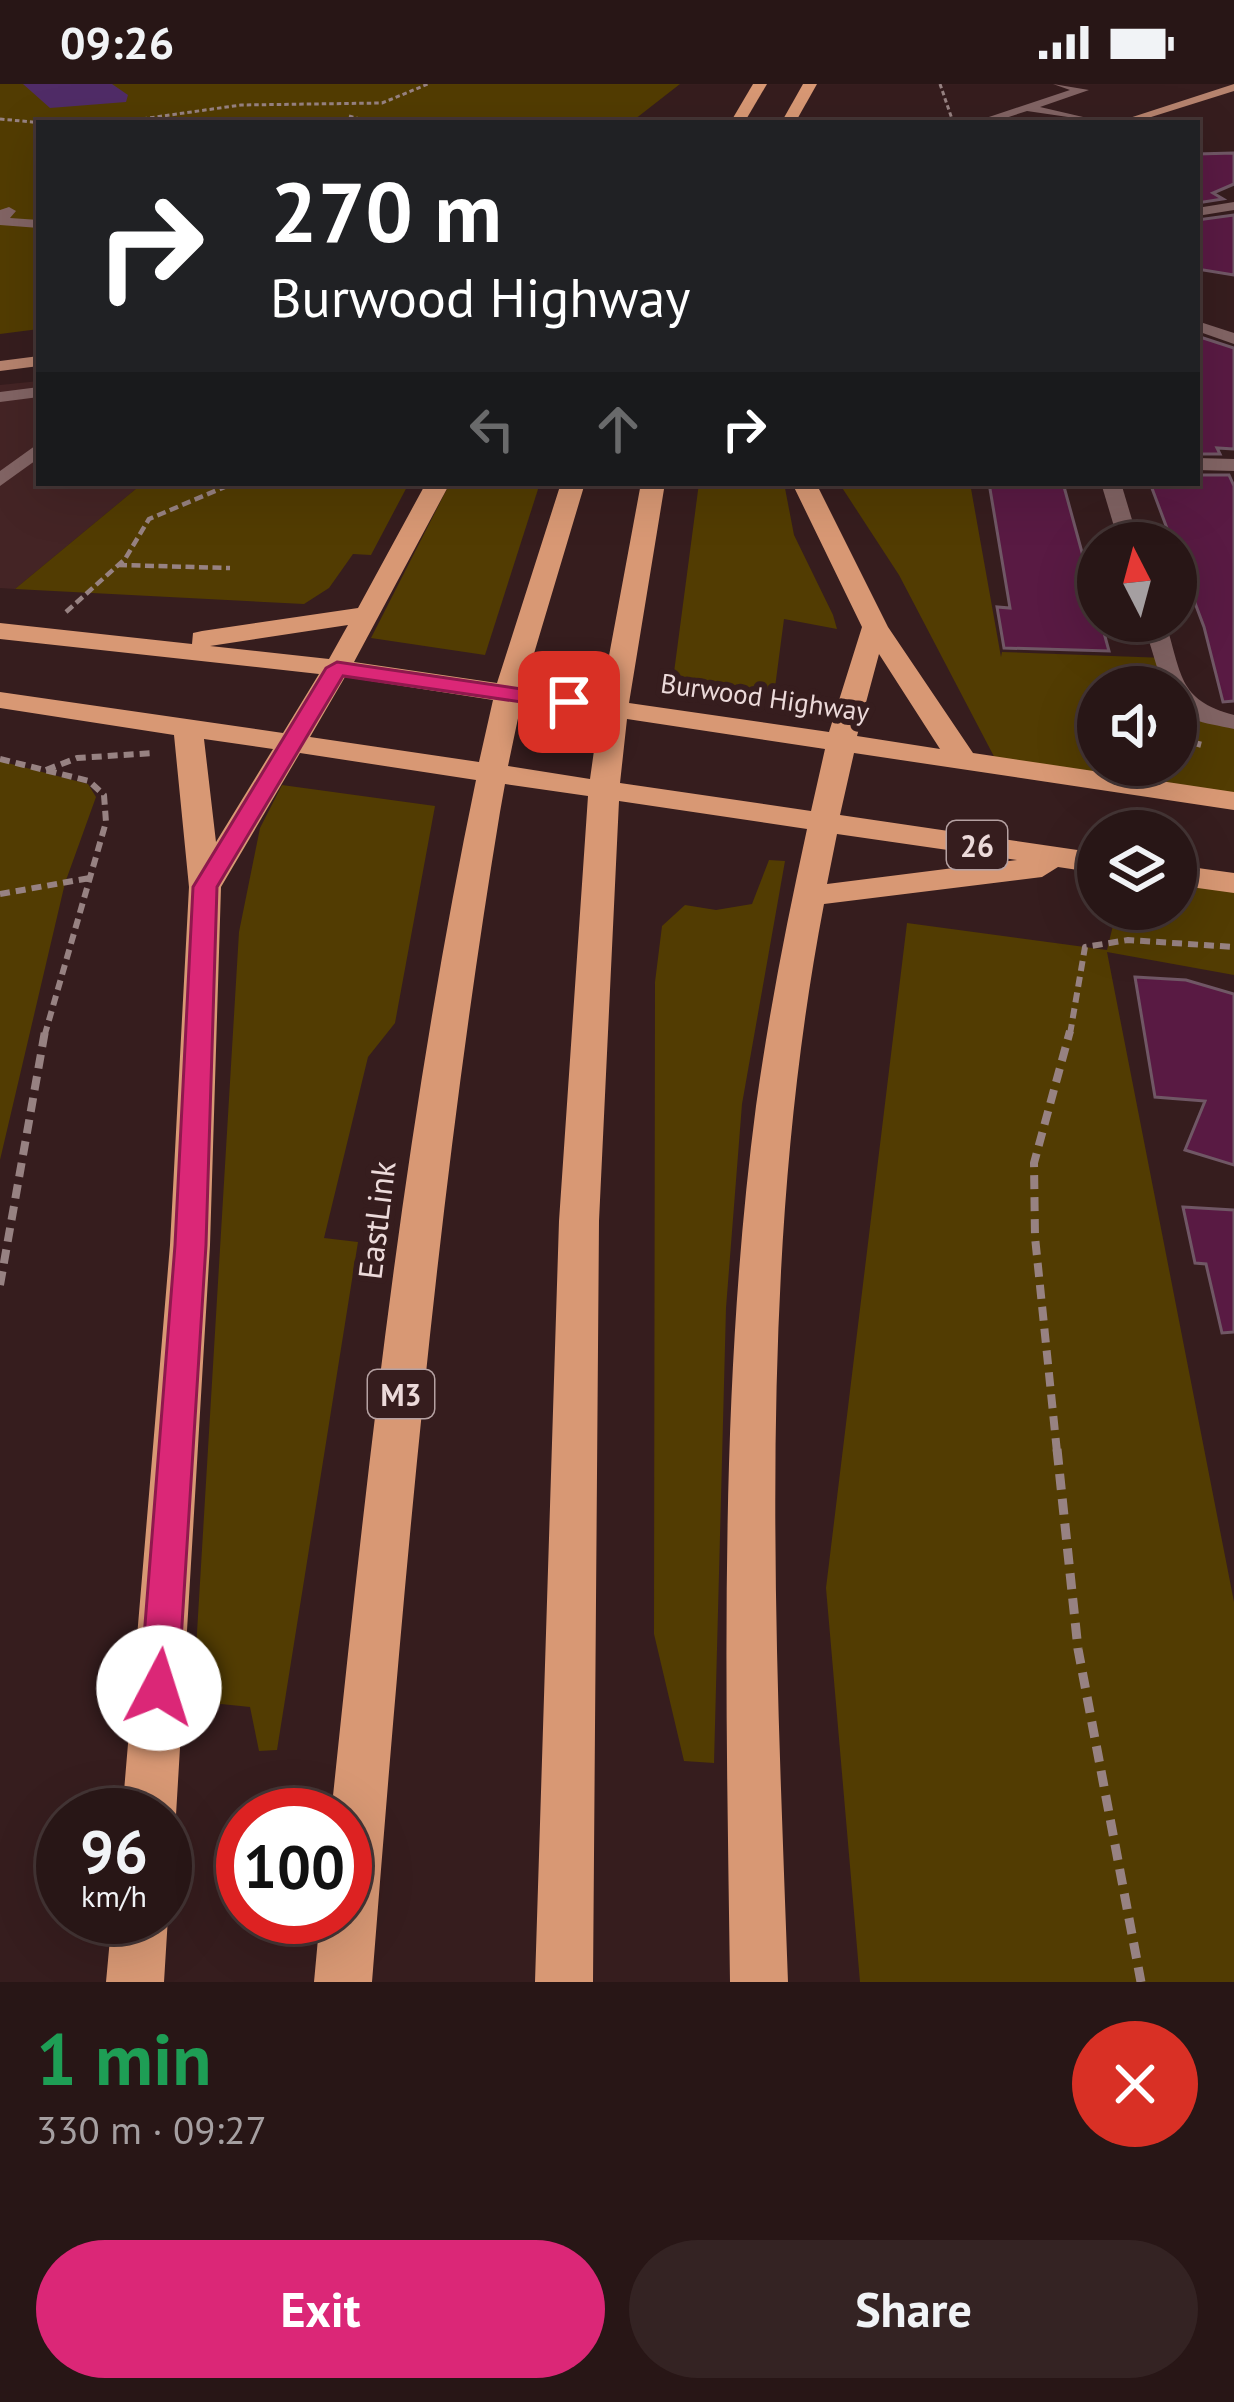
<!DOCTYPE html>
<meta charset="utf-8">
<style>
:root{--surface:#281616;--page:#342323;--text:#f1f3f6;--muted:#a59fa1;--line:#443535;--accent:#db2777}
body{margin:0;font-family:"PT Sans",sans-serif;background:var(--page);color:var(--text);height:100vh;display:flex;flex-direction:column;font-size:45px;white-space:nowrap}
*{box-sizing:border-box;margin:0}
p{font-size:39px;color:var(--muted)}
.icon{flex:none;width:66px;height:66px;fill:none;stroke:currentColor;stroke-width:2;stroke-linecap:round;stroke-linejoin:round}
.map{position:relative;height:1898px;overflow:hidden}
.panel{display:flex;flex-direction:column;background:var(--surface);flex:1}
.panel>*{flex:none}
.top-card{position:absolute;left:36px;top:36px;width:1164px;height:366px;border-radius:0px;box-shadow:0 12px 48px #0002,0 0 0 3px var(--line);background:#202124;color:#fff;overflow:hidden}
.needle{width:78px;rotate:354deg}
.tools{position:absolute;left:1077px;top:438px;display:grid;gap:24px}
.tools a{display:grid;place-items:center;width:120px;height:120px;border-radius:50%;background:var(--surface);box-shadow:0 12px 48px #0002,0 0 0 3px var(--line);font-size:60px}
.speed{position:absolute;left:36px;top:1704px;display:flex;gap:24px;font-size:60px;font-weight:700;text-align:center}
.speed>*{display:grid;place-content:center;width:156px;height:156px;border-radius:50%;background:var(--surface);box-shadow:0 12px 48px #0002,0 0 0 3px var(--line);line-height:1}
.speed small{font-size:30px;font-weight:400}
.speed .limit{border:18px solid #d22;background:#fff;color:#111}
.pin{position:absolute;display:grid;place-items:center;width:102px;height:102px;color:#fff;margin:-51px;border-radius:24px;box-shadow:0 6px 18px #0006}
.me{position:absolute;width:132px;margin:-66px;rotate:5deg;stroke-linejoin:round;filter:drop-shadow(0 0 9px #0008)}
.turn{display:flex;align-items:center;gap:42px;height:252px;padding:0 36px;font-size:54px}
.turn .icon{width:156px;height:156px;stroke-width:2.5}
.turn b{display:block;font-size:84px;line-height:102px}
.lanes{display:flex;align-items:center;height:114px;padding:0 36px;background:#0003;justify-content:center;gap:60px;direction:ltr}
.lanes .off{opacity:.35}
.round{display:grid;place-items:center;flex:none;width:126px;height:126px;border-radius:63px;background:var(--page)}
.headline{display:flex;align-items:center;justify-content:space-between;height:204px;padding:0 36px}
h1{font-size:72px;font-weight:700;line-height:90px;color:#1e9e55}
.action{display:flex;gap:24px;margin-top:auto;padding:24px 36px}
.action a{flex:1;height:138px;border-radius:72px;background:var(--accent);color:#fff;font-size:48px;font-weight:700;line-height:138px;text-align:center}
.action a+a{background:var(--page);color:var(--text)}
.status{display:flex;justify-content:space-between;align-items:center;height:84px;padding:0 60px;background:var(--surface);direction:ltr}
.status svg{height:33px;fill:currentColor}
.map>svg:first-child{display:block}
</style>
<div class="status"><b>09:26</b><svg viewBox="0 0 49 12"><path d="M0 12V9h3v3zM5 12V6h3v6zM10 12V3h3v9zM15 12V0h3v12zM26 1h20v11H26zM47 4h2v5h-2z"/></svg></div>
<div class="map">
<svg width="1234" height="1898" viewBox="0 0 1234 1898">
<rect width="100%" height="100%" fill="#361d1e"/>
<path fill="#442425" d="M39,297V399H143L15,505L0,504V301Z"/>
<g fill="#523c02">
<path d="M0,0H680L630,39H39V245L0,250Z"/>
<path d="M143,399H409L371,471L353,470L329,504L304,520L15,505Z"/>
<path d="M450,399H540L485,571L371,554Z"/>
<path d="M699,399H784L794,451L833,531L837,545L784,535L774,611L673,596Z"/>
<path d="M839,399H970L1001,573L1002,568L1166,574L1175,603H1098V681H1176V606L1179,615L1234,638V718L999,682L899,491Z"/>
<path d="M0,677L88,700L96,713L65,799L0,1076Z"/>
<path d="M282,701L435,722L395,939L368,973L324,1154L358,1158L277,1666L259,1667L250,1623L221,1620L192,1632L239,848L260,744Z"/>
<path d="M769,776L785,777L742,1020L726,1224L714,1679L684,1677L654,1550L655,898L662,842L685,821L716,826L752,820Z"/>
<path d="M1176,791L1234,799V891L1107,868L1234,1518V1898H860L826,1504L907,839L1107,866L1117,825H1176Z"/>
</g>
<path fill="#502c67" d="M23,0H112L128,11L126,18L50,24Z"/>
<g fill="#591a43" stroke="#705765" stroke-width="3">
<path d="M1234,69V100L1213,109L1223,115L1197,119V70Z"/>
<path d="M1234,131V191L1197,185V136Z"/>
<path d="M1197,252L1234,264V365L1217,364L1220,370H1197Z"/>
<path d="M1197,391H1229L1234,402V617L1223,618L1204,543L1150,399H1197Z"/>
<path d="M989,399H1063L1109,567L1004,564L997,523L1010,524Z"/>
<path d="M1135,893L1186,896L1234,910V1081L1185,1066L1205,1017L1155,1013Z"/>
<path d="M1183,1123L1234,1126V1248L1222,1249L1206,1180L1195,1179Z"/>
</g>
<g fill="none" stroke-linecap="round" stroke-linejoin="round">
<g stroke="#978282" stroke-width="3" stroke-dasharray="4.5 3" stroke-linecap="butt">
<path d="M940,0L952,35"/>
<path d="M349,32L374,39"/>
<path d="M0,35L43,39"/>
<path d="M113,39L241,21L382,19L428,0"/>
</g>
<g stroke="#978282" stroke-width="4.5" stroke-dasharray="9 4.5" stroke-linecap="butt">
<path d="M118,481L230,484"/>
<path d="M66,528L125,475L149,435L234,399"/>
</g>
<g stroke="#978282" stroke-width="6" stroke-dasharray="10 6" stroke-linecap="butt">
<path d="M1176,654L1202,661"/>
<path d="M0,675L89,697L104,711L106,738L45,950"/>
<path d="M46,686L77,674L154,669"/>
<path d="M0,810L90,794"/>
<path d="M1070,950L1085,863L1128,856L1234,863"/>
</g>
<g stroke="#978282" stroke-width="8" stroke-dasharray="14 8" stroke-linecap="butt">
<path d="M0,1201L45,947"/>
<path d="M1057,1368L1035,1153L1034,1079L1070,947"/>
</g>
<path stroke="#978282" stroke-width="9" stroke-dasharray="16 9" stroke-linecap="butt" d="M1057,1365L1078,1565L1141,1898"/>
<g fill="#826464" fill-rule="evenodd">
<path d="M1053,0L1089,6L1040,23L1109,39L1027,27L990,39H971L1070,6Z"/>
<path d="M1234,118V126L1197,132V124Z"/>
<path d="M9,123L16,127L10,134L39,136V144L0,141V126Z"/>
<path d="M1197,237L1234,249V260L1197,247Z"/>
<path d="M39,303V313L0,318V308Z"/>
<path d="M39,359V374L0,402V387Z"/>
<path d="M1197,374L1234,375V387L1197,386Z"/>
<path d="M1101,399H1121L1139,459H1119Z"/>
<path d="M1143,537H1165C1182,589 1177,616 1234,631V645C1204,638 1176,639 1176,603H1163Z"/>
</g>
<g fill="#b6836e" fill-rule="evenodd">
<path d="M1234,0V7L1132,39H1114Z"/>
<path d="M39,272V282L0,287V277Z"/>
</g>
<g fill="#d89874" fill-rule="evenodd">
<path d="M753,0H767L744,39H730Z"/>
<path d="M803,0H817L795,39H781Z"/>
<path d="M426,399H450L354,578L497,599L561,399H585L524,603L601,615L641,399H665L629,619L829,648L862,543L792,399H816L888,543L973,669L1234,708V726L854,669L840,731L1098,769V789L1058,783L1042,793L824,820C756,1175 775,1539 788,1898H730C726,1607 718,1312 756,1022C769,928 787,837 807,745L619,717L599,1137L593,1898H535L559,1137L588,712L505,700L500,728C436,1116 403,1506 372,1898H314L320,1833H345V1731H331C367,1385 405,1037 476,696L300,669L221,803L210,1161L176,1731L165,1751V1731H122L170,1161L189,803L174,651L0,624V608L283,649L319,590L0,555V539L192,560L193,549L202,547L358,524ZM348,541L329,575L210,562ZM879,570L940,665L857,652ZM345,593L493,616L479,678L310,653ZM521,620L599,631L590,695L508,682ZM627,635L825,665L811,727L620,699ZM204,655L273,665L216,758ZM837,750L1017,776L827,800Z"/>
<path d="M1176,781L1234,789V809L1176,801Z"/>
<path d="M165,1825L168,1833L164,1898H106L112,1833H165Z"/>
</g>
</g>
<path fill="#db2777" stroke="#8e194d" stroke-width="3" d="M337,578L569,612L580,618L569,625L343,592L217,803L206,1161L178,1604L173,1616L159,1621L145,1616L140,1604L175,1161L193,803L326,584Z"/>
<g text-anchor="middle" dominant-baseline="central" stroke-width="12" stroke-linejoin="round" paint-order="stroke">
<g font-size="27" fill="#ecdada" stroke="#361d1e">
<text transform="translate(765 613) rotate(8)">Burwood Highway</text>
</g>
<g fill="#361d1e" stroke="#b5a1a2" stroke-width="3">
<rect x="947" y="737" width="60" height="48" rx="9"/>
<rect x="368" y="1286" width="66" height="48" rx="9"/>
</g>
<g font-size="30" font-weight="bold" fill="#ecdada">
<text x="977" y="761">26</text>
<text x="401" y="1310">M3</text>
</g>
<g font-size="33" fill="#ecdada" stroke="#361d1e">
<text transform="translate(376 1136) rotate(-83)">EastLink</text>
</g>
</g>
</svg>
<div class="tools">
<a><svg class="needle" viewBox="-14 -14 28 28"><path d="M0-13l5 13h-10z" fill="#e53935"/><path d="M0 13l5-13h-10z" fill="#a59fa1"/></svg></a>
<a><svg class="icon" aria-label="sound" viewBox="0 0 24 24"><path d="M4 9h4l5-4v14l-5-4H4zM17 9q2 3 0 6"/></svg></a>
<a><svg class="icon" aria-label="layers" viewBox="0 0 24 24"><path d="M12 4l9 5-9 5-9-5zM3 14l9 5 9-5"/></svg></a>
</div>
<div class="speed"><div>96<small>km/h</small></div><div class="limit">100</div></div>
<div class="pin" style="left:569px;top:618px;background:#d93025"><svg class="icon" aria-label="arrive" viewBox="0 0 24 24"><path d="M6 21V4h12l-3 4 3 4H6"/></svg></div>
<svg class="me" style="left:159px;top:1604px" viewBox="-20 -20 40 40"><circle r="19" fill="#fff"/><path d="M0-13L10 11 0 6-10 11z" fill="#db2777"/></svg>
<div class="top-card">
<div class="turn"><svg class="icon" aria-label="right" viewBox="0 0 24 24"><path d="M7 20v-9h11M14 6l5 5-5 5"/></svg><div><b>270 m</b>Burwood Highway</div></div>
<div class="lanes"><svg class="icon off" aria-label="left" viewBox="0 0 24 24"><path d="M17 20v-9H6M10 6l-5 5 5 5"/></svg><svg class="icon off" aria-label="ahead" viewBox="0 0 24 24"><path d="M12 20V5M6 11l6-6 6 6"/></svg><svg class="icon" aria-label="right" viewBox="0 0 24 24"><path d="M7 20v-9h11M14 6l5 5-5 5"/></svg></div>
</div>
</div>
<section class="panel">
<div class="headline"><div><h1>1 min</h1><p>330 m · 09:27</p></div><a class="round" style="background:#d93025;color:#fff"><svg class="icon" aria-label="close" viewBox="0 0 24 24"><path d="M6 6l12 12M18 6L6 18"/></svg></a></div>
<div class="action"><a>Exit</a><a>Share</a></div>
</section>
